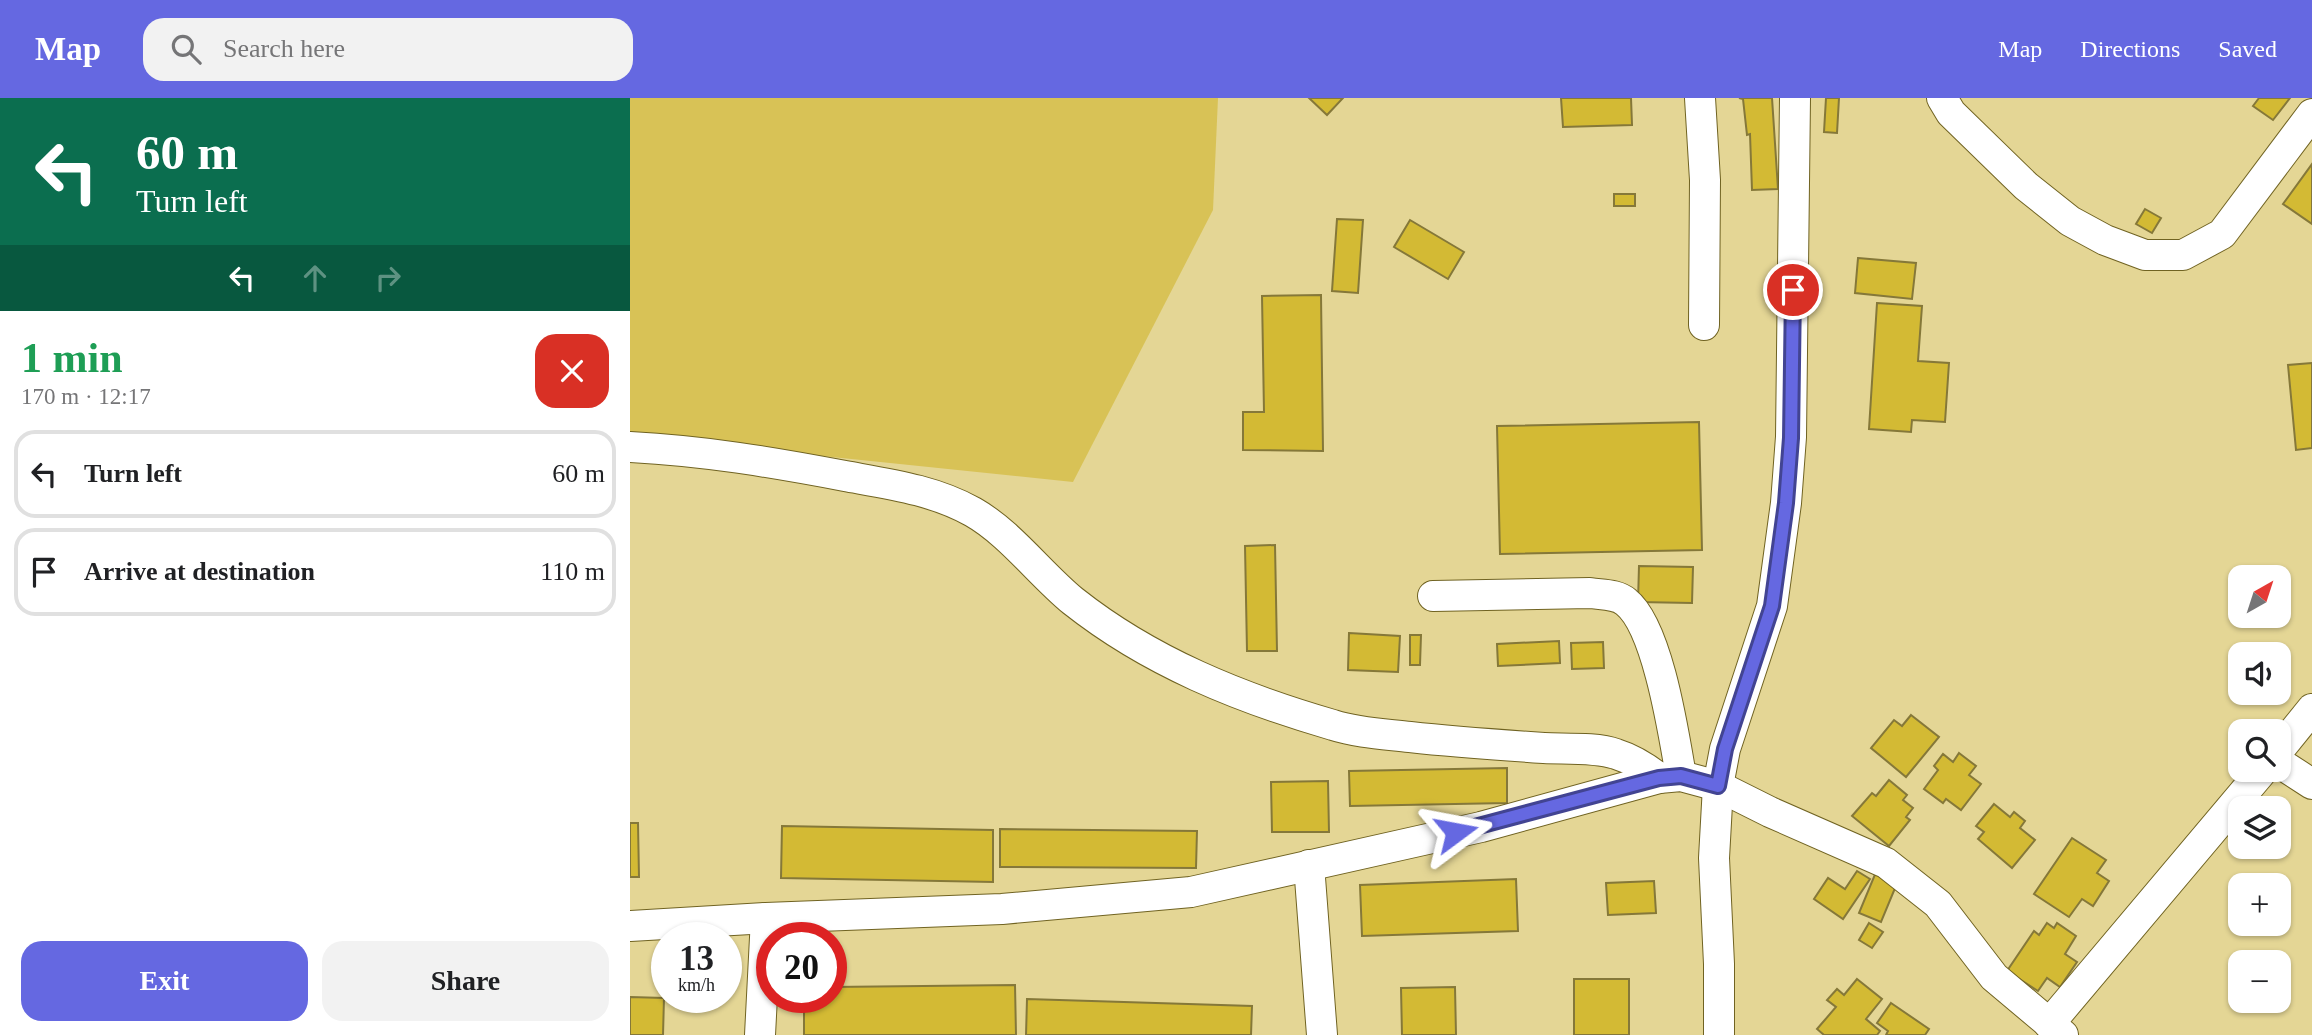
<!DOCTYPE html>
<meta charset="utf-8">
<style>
:root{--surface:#fff;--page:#f2f2f2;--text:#202124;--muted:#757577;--line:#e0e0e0;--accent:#6568e1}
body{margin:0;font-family:"Times New Roman",serif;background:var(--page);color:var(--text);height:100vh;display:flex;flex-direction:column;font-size:26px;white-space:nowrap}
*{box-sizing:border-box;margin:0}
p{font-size:23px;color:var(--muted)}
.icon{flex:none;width:38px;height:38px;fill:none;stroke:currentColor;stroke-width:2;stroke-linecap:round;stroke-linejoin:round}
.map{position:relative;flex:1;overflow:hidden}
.sheet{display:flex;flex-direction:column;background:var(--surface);width:630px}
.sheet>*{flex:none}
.guide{background:#0b6e4f;color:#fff;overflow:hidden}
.needle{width:46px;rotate:39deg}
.controls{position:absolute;left:1598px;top:467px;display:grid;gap:14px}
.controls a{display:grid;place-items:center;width:63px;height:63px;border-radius:14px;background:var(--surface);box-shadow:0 2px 5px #0004;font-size:35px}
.speed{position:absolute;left:21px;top:824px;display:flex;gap:14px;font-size:35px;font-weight:700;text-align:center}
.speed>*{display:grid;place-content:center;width:91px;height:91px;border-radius:50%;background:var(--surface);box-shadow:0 2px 5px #0004;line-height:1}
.speed small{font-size:18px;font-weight:400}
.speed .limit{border:10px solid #d22;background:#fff;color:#111}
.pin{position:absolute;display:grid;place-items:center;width:60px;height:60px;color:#fff;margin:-30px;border:4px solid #fff;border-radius:50%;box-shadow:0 2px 7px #0007}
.me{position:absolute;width:77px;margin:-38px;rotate:77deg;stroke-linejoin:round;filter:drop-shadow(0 0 5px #0008)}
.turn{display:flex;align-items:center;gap:24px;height:147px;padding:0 21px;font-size:32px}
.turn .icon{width:91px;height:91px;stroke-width:2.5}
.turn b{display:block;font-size:49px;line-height:60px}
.lanes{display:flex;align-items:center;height:66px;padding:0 21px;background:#0003;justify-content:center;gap:35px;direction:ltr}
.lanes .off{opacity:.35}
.round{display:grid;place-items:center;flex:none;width:74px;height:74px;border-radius:21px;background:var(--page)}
.head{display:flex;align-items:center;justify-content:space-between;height:119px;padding:0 21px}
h1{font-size:42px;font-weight:600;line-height:52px;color:#1e9e55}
.primary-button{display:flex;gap:14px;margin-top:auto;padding:14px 21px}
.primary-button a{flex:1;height:80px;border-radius:21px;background:var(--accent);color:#fff;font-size:28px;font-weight:600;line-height:80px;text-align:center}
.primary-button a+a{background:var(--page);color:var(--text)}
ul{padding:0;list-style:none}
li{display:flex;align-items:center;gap:21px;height:88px;margin:0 14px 10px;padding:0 7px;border:4px solid var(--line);border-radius:21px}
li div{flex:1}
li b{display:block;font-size:26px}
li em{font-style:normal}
header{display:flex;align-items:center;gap:42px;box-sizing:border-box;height:98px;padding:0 35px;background:var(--accent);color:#fff}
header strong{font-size:33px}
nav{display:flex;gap:38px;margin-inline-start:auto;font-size:24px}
.search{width:490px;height:63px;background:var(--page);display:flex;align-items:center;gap:18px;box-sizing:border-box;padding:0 24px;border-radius:21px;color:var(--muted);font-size:26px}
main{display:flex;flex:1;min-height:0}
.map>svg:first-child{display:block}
</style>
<header>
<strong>Map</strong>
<div class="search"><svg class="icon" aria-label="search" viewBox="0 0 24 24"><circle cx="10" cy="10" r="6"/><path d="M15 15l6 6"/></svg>Search here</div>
<nav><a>Map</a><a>Directions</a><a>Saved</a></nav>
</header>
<main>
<section class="sheet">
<div class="guide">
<div class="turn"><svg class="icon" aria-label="left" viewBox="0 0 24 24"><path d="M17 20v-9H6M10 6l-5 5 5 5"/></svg><div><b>60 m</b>Turn left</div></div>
<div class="lanes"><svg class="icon" aria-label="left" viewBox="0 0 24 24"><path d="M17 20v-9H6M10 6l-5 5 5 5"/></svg><svg class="icon off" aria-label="ahead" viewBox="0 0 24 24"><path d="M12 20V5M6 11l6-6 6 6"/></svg><svg class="icon off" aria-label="right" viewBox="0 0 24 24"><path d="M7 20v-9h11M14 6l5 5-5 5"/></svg></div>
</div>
<div class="head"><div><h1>1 min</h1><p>170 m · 12:17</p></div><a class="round" style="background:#d93025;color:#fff"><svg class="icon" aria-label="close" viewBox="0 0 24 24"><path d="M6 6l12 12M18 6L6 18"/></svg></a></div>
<ul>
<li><svg class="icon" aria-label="left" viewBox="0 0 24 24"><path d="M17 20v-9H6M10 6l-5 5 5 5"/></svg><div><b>Turn left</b></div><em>60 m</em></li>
<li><svg class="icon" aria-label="arrive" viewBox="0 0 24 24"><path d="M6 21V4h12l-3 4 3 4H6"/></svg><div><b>Arrive at destination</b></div><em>110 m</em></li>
</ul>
<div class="primary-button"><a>Exit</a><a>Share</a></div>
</section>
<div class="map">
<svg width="1682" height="937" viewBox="0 0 1682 937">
<rect width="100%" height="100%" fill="#e4d695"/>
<path fill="#d8c256" d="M0,0H588L583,112L443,384L0,338Z"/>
<g fill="#d3ba34" stroke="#857839" stroke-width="2">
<path d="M679,0H713L697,17Z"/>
<path d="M931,0H1001L1002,27L933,29Z"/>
<path d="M1109,0H1142L1148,91L1122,92L1120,36L1117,37L1113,1Z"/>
<path d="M1196,0H1209L1207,35L1194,34Z"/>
<path d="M1629,0H1660L1643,22L1623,8Z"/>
<path d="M1682,66V126L1653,106Z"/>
<rect x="984" y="96" width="21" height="12"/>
<path d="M1515,111L1531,120L1522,135L1506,126Z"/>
<path d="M707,121L733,122L728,195L702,193Z"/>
<path d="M780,122L834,154L818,181L764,149Z"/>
<path d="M1228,160L1286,165L1282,201L1225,195Z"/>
<path d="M691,197L693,353L613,352V314H634L632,198Z"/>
<path d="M1247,205L1292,208L1288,263L1319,265L1315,324L1282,322L1281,334L1239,331Z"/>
<path d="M1682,265V350L1666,352L1658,267Z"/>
<path d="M1069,324L1072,452L870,456L867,328Z"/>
<path d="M645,447L647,553H617L615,448Z"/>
<path d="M1009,468L1063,469L1062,505L1008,504Z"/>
<path d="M719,535L770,538L768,574L718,572Z"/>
<path d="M780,537H791L790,567H780Z"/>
<path d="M929,543L930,565L868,568L867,546Z"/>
<path d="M973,544L974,570L942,571L941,545Z"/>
<path d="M1281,617L1309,639L1276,679L1241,650L1264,622L1272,628Z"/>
<path d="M1329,655L1346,668L1339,677L1351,686L1331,712L1316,701L1313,705L1294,691L1308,672L1304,668L1313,656L1323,664Z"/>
<path d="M877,670V705L720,708L719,673Z"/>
<path d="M1259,682L1277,697L1273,702L1283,710L1276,719L1280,722L1259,748L1222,718L1242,695L1246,698Z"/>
<path d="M698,683L699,734H642L641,684Z"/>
<path d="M1364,706L1380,719L1384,714L1395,723L1390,730L1405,742L1382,770L1348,741L1354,734L1346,728Z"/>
<path d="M0,725H8L9,779H0Z"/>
<path d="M152,728L363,732V784L151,780Z"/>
<path d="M370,731L567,733L566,770L370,769Z"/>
<path d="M1442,740L1476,762L1467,775L1479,783L1463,808L1452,801L1439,819L1404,796Z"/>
<path d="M1227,773L1240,781L1213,821L1184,801L1198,780L1215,791Z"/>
<path d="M1246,774L1268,783L1251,824L1229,815Z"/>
<path d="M886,781L888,833L732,838L730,787Z"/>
<path d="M1024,783L1026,815L978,817L976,785Z"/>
<path d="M1239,825L1253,834L1242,850L1229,842Z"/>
<path d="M1417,825L1424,830L1427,825L1446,838L1435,856L1447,864L1430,889L1417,880L1408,893L1377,873L1404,833L1409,837Z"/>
<rect x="944" y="881" width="55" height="56"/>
<path d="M1227,881L1252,901L1236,921L1250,933L1247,937H1194L1187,931L1206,909L1197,902L1207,891L1214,897Z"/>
<path d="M385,887L386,937H174V900H201V889Z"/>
<path d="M825,889L826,937H772L771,890Z"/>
<path d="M0,899L34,900L33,937H0Z"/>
<path d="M397,901L622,908L621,937H396Z"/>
<path d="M1261,905L1299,931L1295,937H1256L1258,933L1247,925Z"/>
</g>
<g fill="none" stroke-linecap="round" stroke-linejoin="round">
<defs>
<g id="minor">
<path d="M1070,0L1075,82L1074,227"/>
<path d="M1312,0L1321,15L1396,88L1440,123L1475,142L1515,157H1553L1592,136L1682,16"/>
<path d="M0,349C75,353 141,364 215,378C259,386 304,392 343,414C380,435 410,476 443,503C520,564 610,600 703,627C728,635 754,636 780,639C825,644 869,647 914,650C935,651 966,649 986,656C1002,661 1015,669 1029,680"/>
<path d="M803,498L960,495C972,497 987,496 996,504C1028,529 1044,638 1051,678"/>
<path d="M1648,653L1682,611"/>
<path d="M1648,664L1682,686"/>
<path d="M679,767L692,937"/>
<path d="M0,828L136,820L372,811L561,794L851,729L1029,680L1051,678L1088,688L1140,714L1256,765L1308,806L1364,879L1433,937"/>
<path d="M1419,926L1633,672"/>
<path d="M130,937L136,820"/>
<path d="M1089,937V866L1084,760L1088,688L1095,651L1142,508L1156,405L1161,339L1165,0"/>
</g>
</defs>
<use href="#minor" stroke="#706322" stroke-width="32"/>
<use href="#minor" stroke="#fff" stroke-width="30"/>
</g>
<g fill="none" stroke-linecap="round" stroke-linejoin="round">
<defs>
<path id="route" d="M826,734L1029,680L1051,678L1088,688L1095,651L1142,508L1156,405L1161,340L1163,192"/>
</defs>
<use href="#route" stroke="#424492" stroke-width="18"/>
<use href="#route" stroke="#6568e1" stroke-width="12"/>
</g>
</svg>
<div class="controls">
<a><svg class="needle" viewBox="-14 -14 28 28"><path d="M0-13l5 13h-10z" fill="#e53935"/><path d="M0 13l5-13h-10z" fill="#757577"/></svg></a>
<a><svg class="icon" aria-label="sound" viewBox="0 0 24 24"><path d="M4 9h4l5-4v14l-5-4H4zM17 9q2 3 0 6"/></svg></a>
<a><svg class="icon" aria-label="search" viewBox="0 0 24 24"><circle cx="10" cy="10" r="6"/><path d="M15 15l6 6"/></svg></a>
<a><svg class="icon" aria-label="layers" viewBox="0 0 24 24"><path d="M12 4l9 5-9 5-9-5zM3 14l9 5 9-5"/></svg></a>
<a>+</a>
<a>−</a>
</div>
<div class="speed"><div>13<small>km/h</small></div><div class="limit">20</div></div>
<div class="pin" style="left:1163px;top:192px;background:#d93025"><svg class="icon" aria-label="arrive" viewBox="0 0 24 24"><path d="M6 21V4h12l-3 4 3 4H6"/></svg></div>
<svg class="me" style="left:826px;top:734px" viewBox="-20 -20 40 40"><path d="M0-17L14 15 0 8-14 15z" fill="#6568e1" stroke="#fff" stroke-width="4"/></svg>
</div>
</main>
